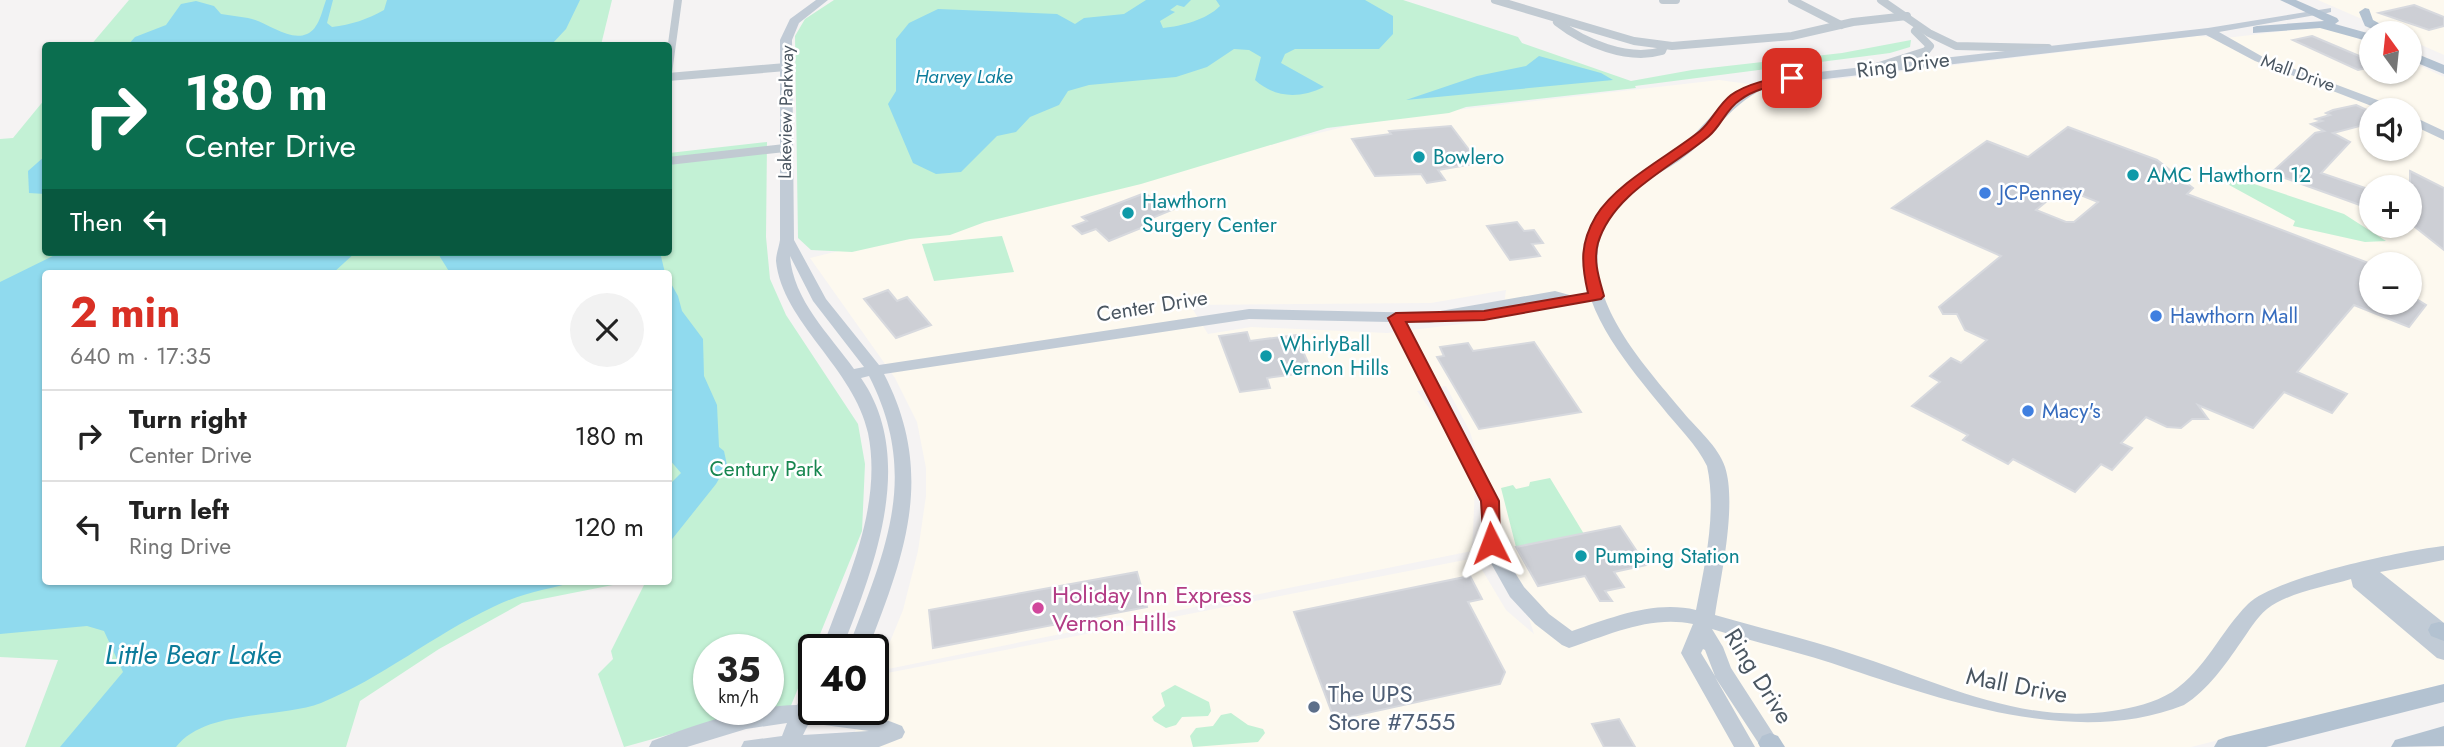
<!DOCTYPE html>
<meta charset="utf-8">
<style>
:root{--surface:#fff;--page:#f2f2f2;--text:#222;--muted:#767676;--line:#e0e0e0;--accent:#d93025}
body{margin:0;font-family:Jost,sans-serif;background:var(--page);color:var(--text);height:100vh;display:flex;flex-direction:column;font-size:26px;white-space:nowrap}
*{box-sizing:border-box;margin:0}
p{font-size:23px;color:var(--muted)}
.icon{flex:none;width:38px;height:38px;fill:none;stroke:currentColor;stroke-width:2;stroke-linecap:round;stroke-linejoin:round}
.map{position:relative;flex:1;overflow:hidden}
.panel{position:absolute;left:42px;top:270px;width:630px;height:315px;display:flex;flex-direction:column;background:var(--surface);border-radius:7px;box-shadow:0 2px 5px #0004}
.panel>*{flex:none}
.banner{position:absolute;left:42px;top:42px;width:630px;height:214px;border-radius:7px;box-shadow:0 2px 5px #0004;background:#0b6e4f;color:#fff;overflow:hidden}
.needle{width:46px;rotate:345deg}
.controls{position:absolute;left:2359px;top:21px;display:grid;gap:14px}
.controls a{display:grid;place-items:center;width:63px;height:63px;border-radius:50%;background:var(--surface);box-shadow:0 2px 5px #0004;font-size:35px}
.speed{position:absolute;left:693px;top:634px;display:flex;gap:14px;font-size:35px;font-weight:700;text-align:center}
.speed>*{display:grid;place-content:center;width:91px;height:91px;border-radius:50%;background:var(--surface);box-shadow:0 2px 5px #0004;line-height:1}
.speed small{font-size:18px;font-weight:400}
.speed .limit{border:4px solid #111;border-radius:10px;background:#fff;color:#111}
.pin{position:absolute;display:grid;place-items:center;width:60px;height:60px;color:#fff;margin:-30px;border-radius:14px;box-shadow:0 4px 10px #0006}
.me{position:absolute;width:77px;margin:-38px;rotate:357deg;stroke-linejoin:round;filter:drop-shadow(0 0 5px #0008)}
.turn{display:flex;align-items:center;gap:24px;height:147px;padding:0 28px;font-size:32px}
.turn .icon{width:91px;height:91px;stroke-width:2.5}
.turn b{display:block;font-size:49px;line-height:60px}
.then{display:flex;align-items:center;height:66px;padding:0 28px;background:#0003;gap:14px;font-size:26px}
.round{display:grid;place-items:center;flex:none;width:74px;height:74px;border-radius:37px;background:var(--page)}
.head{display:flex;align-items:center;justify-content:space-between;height:119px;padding:0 28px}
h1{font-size:42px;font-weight:700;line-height:52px;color:var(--accent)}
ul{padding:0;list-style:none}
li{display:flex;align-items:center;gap:21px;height:91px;padding:0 28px;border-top:2px solid var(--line)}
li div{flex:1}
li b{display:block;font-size:26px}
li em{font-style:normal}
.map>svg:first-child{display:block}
</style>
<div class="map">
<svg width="2444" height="747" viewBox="0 0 2444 747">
<rect width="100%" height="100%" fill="#f5f3f3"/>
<g fill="#fdf9ef" fill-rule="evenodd">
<path d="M2318,0H2444V55L2410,40V33H2394Z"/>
<path d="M2317,27L2342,32L2371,44V72H2410V61L2444,77V684L2191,747H849L864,709H873V685L877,675L1475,558L1506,610L1534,634L1470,432L1446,386L1417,391L1452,440L1475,489L1472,551L878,671L903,610L918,551L926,496V468L917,422L895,378L810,258L1376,119L1719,80L1771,87L2197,36L2226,38ZM2371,110H2410V149H2371ZM2371,187H2410V226H2371ZM2371,264H2410V303H2371ZM1506,290L1502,319L1387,333L1251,327L1208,334L1190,305L1431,303Z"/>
</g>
<g fill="#c3f1d5" fill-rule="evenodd">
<path d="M129,0H612L601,45L90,46Z"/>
<path d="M834,0H1403L1518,37L1522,43L1631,81L1692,70L1842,53L1911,40L1910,47L1890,53L1635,86L1636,88L1466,107L1449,113L1327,128L1141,184L985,222L950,235L910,239L852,252L811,250L798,238L795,36L805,19Z"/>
<path d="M45,99L46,252H668L669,153L767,142L766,237L770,279L786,315L858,424L865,464L862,531L790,708L707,724L624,747L598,674L613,659L611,651L646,581H668V273H46V581H633L522,603L439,649L360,701L346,747H25L58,660L0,657V139L13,138ZM709,649H768V709H709Z"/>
<path d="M2227,175L2344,214L2386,241L2365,242L2293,226L2295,221L2220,180Z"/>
<path d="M1002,236L1014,272L934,281L922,244Z"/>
<path d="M1550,478L1584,534L1516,547L1501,488L1513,485L1516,489L1529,486L1530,482Z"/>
<path d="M1175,685L1209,702L1211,711L1208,716L1182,717L1176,725L1166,728L1154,721L1152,717L1165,706L1161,693Z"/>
<path d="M1231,713L1248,725L1263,729L1265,733L1258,742L1193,747L1190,736L1196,728L1213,726L1221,715Z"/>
</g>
<g fill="#90daee">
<path d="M326,0H333L327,23L332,27C351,25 368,19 384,10L387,0H580L566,29L551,45H128L135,37L166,25L181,4L196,1L214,6L221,14C230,15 239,17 248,18C266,21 288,42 307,34C319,29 322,11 326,0Z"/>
<path d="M1146,0H1191L1184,7L1177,5L1170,10L1175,12L1160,21L1163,28C1182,26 1206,20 1220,6L1216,0H1365L1393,16V34L1379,49H1295L1285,54L1281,63L1324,87C1299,99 1275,98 1255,80L1261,57L1249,50L1234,49L1207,67L1176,77L1089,85L1068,91L1059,105L1030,117L1016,132L997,136L961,172L936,174L913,163L888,104L896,91V39L909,23L938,9L1057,14L1075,24L1084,18L1124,14Z"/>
<path d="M1539,56L1601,73L1613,80L1406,100L1477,76L1526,66Z"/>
<path d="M45,156V194L29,193L28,171Z"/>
<path d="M61,252H356L333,273H46V581H579C549,589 521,593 493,607C433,635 382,678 321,703C278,719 205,709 176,747H60L123,672L104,631L87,626L0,634V282Z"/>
<path d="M437,252H660L665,273H450Z"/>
<path d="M669,280L678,296L682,311L703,339L704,376L717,405L719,447L724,451L727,465L716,484L669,543V485L681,473L669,459Z"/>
</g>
<g fill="#cdcfd5" stroke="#d7d9de" stroke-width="2" fill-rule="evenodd">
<path d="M2414,5L2444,17V26L2429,30L2379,13Z"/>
<path d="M2312,36L2371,61V67L2358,70L2293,40Z"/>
<path d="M2356,105L2371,112V123L2333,133L2350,142L2321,173L2371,190V209L2271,173L2315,133L2324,131L2311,124L2322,121L2316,119L2330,115L2326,113L2333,110Z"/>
<path d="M1451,126L1479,163L1438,170L1445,180L1427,183L1421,174L1375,176L1352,139L1391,134L1389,131Z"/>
<path d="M2068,127L2157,160L2193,188L2187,194L2371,264V303H2410V295L2426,305L2409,327L2354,305L2297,372L2347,394L2332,413L2284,392L2253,428L2198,405L2208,419H2192L2181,428L2167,427L2146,417L2121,443L2132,448L2112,470L2101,464L2075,492L2013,459L2008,464L1963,440L1968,435L1912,406L1940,382L1930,376L1951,358L1961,363L1987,340L1965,330L1957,314H1943L1939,307L2001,256L1892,208L1987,141L2028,157ZM2063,188L2098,202L2074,222H2066L2036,210Z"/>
<path d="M2410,171L2444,188V250L2410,223Z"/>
<path d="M1145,193L1151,198L1157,196L1174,209L1152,218L1156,222L1109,241L1096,229L1082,234L1073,226L1087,221L1082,217Z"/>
<path d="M1517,222L1524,231L1534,230L1543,243L1532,244L1540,256L1510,260L1487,226Z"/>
<path d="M888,290L897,301L907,297L931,325L896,338L864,299Z"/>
<path d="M1247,332L1250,341L1296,335L1312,372L1267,378L1270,388L1240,392L1219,336Z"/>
<path d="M1534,342L1581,412L1479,429L1437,357L1444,356L1440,347L1468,343L1473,351Z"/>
<path d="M1620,526L1646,565L1614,572L1624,587L1605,591L1612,601H1600L1585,576L1538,586L1516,547Z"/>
<path d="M1137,572L1147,607L933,648L929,610Z"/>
<path d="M1470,576L1482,599L1468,602L1505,672L1500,684L1344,718L1332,713L1294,612Z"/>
<path d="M1619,719L1635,747H1604L1592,724Z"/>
</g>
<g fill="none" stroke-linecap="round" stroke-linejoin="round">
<g stroke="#c1cad2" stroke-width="8">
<path d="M1495,0L1634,41L1672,46L1792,36L1853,22L1907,16"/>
<path d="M1663,0H1676"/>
<path d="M1792,0L1841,25"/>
<path d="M1881,0L1929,33L1956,46L2048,48"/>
<path d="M1557,22C1584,43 1628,61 1662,51L1664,46"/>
<path d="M1873,68L1926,51L1930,46L1915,31"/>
<path d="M668,73L678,0"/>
<path d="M668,77L786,67"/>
<path d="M668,161L785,148"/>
</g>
<g fill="#c1cbd6" fill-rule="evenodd">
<path d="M816,0H828L799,23L792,40L794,240L826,299L879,365L1249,309L1429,313L1555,291L1573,296L1575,299L1568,303L1554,300L1429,323L1406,322L1499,501L1500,543L1509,563L1524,587L1549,614L1572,631C1611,618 1654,600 1696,610C1705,564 1717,512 1707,466C1697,445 1677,426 1662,407C1621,357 1555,281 1597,214C1614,188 1645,172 1671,154C1697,137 1712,110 1737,93C1753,82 1773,78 1792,75L2208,28L2331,8V12L2327,13L2219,32L2263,57L2396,107L2398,110H2382L2255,61L2206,35L1773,85C1731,100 1714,137 1679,161C1656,176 1624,192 1609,217C1569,287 1642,362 1683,412C1697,429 1718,446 1725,467C1737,504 1721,576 1715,615C1760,628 1807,639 1852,654C1937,681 2020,725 2112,711C2133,708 2154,703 2172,692C2206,669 2220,632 2248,604C2273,578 2405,550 2444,546V560L2380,572L2444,623V660L2437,658L2353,587L2351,579C2325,587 2289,592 2267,609C2256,618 2249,631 2241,642C2225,665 2208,690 2184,705C2079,747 1952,703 1849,669C1804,653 1757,643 1712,629L1723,647L1731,668L1782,747H1761L1715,677L1755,747H1734L1681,653L1693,624C1650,615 1609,635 1569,648L1562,645L1535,624L1510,597L1492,565L1482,543L1481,501L1390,322L1249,319L884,374C935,473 906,552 868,649H848C884,552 921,478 869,376L861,378C917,459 874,567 842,649H822C846,582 883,507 868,433C854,368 782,322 776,261C776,254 779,247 780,240V40L790,19ZM790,256L813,301L864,367L854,369C830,335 793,300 790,256ZM1703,649L1705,650L1715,676L1701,653Z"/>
<path d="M2410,115L2444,131V140L2410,124Z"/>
<path d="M814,683V709C846,709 873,714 902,726L905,732L902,738L879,747H741L744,741L782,736L787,723L746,729L687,747H649L652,741C698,724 749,706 797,705L807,685ZM809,723L869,731L803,735Z"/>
</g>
<g fill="#b3c2d1" fill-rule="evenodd">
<path d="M2280,0H2296L2337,18L2339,21L2335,24L2371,34V42L2320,28L2253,33V27L2257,26L2324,21Z"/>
<path d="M2365,8L2369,9L2373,20L2397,33H2382L2365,26L2359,12Z"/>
<path d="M2410,51L2444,65V74L2410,60Z"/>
<path d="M2439,622L2444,623V641L2431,636L2428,630L2431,624Z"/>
<path d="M2444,684V702L2266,747H2214L2218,740L2226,737Z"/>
<path d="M2444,726V746L2391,747L2395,740Z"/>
<path d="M1770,733L1778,736L1785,747H1760L1758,743L1762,736Z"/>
</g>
</g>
<path fill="#d93025" stroke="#8d1f18" stroke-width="2" d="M1792,75L1798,78L1796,81C1777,85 1756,88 1740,100C1726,109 1721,126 1709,136C1671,168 1613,193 1598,243C1593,261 1599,278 1604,296L1601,299L1484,320L1406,322L1499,501L1500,543L1491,550L1484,548L1481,501L1388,318L1396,313L1484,311L1588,293C1581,263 1580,243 1596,216C1617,182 1669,156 1700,131C1712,121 1718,105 1731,95C1748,83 1771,79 1792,75Z"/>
<g fill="#0f9aa8" stroke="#fff" stroke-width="2.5">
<circle cx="1419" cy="157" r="7"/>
<circle cx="2133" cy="175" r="7"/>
<circle cx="1128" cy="213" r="7"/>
<circle cx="1266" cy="356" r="7"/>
<circle cx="1581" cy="556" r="7"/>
</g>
<g fill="#3f7fe0" stroke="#fff" stroke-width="2.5">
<circle cx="1985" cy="193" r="7"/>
<circle cx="2156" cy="316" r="7"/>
<circle cx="2028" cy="411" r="7"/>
</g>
<circle fill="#d1479c" stroke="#fff" stroke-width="2.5" cx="1038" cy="608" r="7"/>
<circle fill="#5c6f8a" stroke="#fff" stroke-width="2.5" cx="1314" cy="707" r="7"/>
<g text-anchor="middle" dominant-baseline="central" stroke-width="5" stroke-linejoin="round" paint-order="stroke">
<g font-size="18" fill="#4a5661" stroke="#fff">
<text transform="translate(2298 73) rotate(20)">Mall Drive</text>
<text transform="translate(786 112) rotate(-89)">Lakeview Parkway</text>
</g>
<g font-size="19" font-style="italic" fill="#0c7c9b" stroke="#fff">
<text x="964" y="76">Harvey Lake</text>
</g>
<g font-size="21" fill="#4a5661" stroke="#fff">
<text transform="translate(1903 65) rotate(-7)">Ring Drive</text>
<text transform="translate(1152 306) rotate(-9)">Center Drive</text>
</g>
<g font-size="21" fill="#0d838f" stroke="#fff" text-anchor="start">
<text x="1433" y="157">Bowlero</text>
<text x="2147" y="175">AMC Hawthorn 12</text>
<text x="1142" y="201">Hawthorn<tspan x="1142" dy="24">Surgery Center</tspan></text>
<text x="1280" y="344">WhirlyBall<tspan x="1280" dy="24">Vernon Hills</tspan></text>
<text x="1595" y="556">Pumping Station</text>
</g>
<g font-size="21" fill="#366cbe" stroke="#fff" text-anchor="start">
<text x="1999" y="193">JCPenney</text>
<text x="2170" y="316">Hawthorn Mall</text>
<text x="2042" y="411">Macy's</text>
</g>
<g font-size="21" fill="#17864f" stroke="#fff">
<text x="766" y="469">Century Park</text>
</g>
<g font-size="24" fill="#b23c85" stroke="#fff" text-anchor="start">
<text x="1052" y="594">Holiday Inn Express<tspan x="1052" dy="28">Vernon Hills</tspan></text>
</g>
<g font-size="24" fill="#4a5661" stroke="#fff">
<text transform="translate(1759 676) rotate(58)">Ring Drive</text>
<text transform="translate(2017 685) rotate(11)">Mall Drive</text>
</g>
<g font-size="24" fill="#4e5e75" stroke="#fff" text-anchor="start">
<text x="1328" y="693">The UPS<tspan x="1328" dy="28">Store #7555</tspan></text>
</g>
<g font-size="28" font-style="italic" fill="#0c7c9b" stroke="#fff">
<text x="193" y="654">Little Bear Lake</text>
</g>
</g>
</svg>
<div class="controls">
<a><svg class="needle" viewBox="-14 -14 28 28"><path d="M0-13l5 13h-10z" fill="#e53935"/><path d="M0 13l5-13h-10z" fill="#767676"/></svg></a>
<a><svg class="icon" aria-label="sound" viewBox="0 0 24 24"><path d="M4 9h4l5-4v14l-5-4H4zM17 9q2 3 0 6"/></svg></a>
<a>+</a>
<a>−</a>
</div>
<div class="speed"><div>35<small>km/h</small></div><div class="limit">40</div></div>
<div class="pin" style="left:1792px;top:78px;background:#d93025"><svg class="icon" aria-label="arrive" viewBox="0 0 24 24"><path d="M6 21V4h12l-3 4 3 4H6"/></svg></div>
<svg class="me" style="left:1491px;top:543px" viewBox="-20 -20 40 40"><path d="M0-17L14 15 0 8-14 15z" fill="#d93025" stroke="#fff" stroke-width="4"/></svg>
<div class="banner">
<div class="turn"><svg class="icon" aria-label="right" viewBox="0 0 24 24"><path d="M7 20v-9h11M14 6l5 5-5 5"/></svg><div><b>180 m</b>Center Drive</div></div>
<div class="then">Then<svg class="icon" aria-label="left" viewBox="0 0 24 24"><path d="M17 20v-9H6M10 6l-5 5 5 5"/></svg></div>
</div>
<section class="panel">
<div class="head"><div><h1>2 min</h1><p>640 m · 17:35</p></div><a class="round"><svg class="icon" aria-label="close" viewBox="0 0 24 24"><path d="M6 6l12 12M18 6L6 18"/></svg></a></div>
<ul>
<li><svg class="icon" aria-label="right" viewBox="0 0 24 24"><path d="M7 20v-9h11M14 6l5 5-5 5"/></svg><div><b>Turn right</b><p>Center Drive</p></div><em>180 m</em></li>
<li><svg class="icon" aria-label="left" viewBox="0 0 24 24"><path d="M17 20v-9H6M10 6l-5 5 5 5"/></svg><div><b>Turn left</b><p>Ring Drive</p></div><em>120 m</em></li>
</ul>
</section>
</div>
